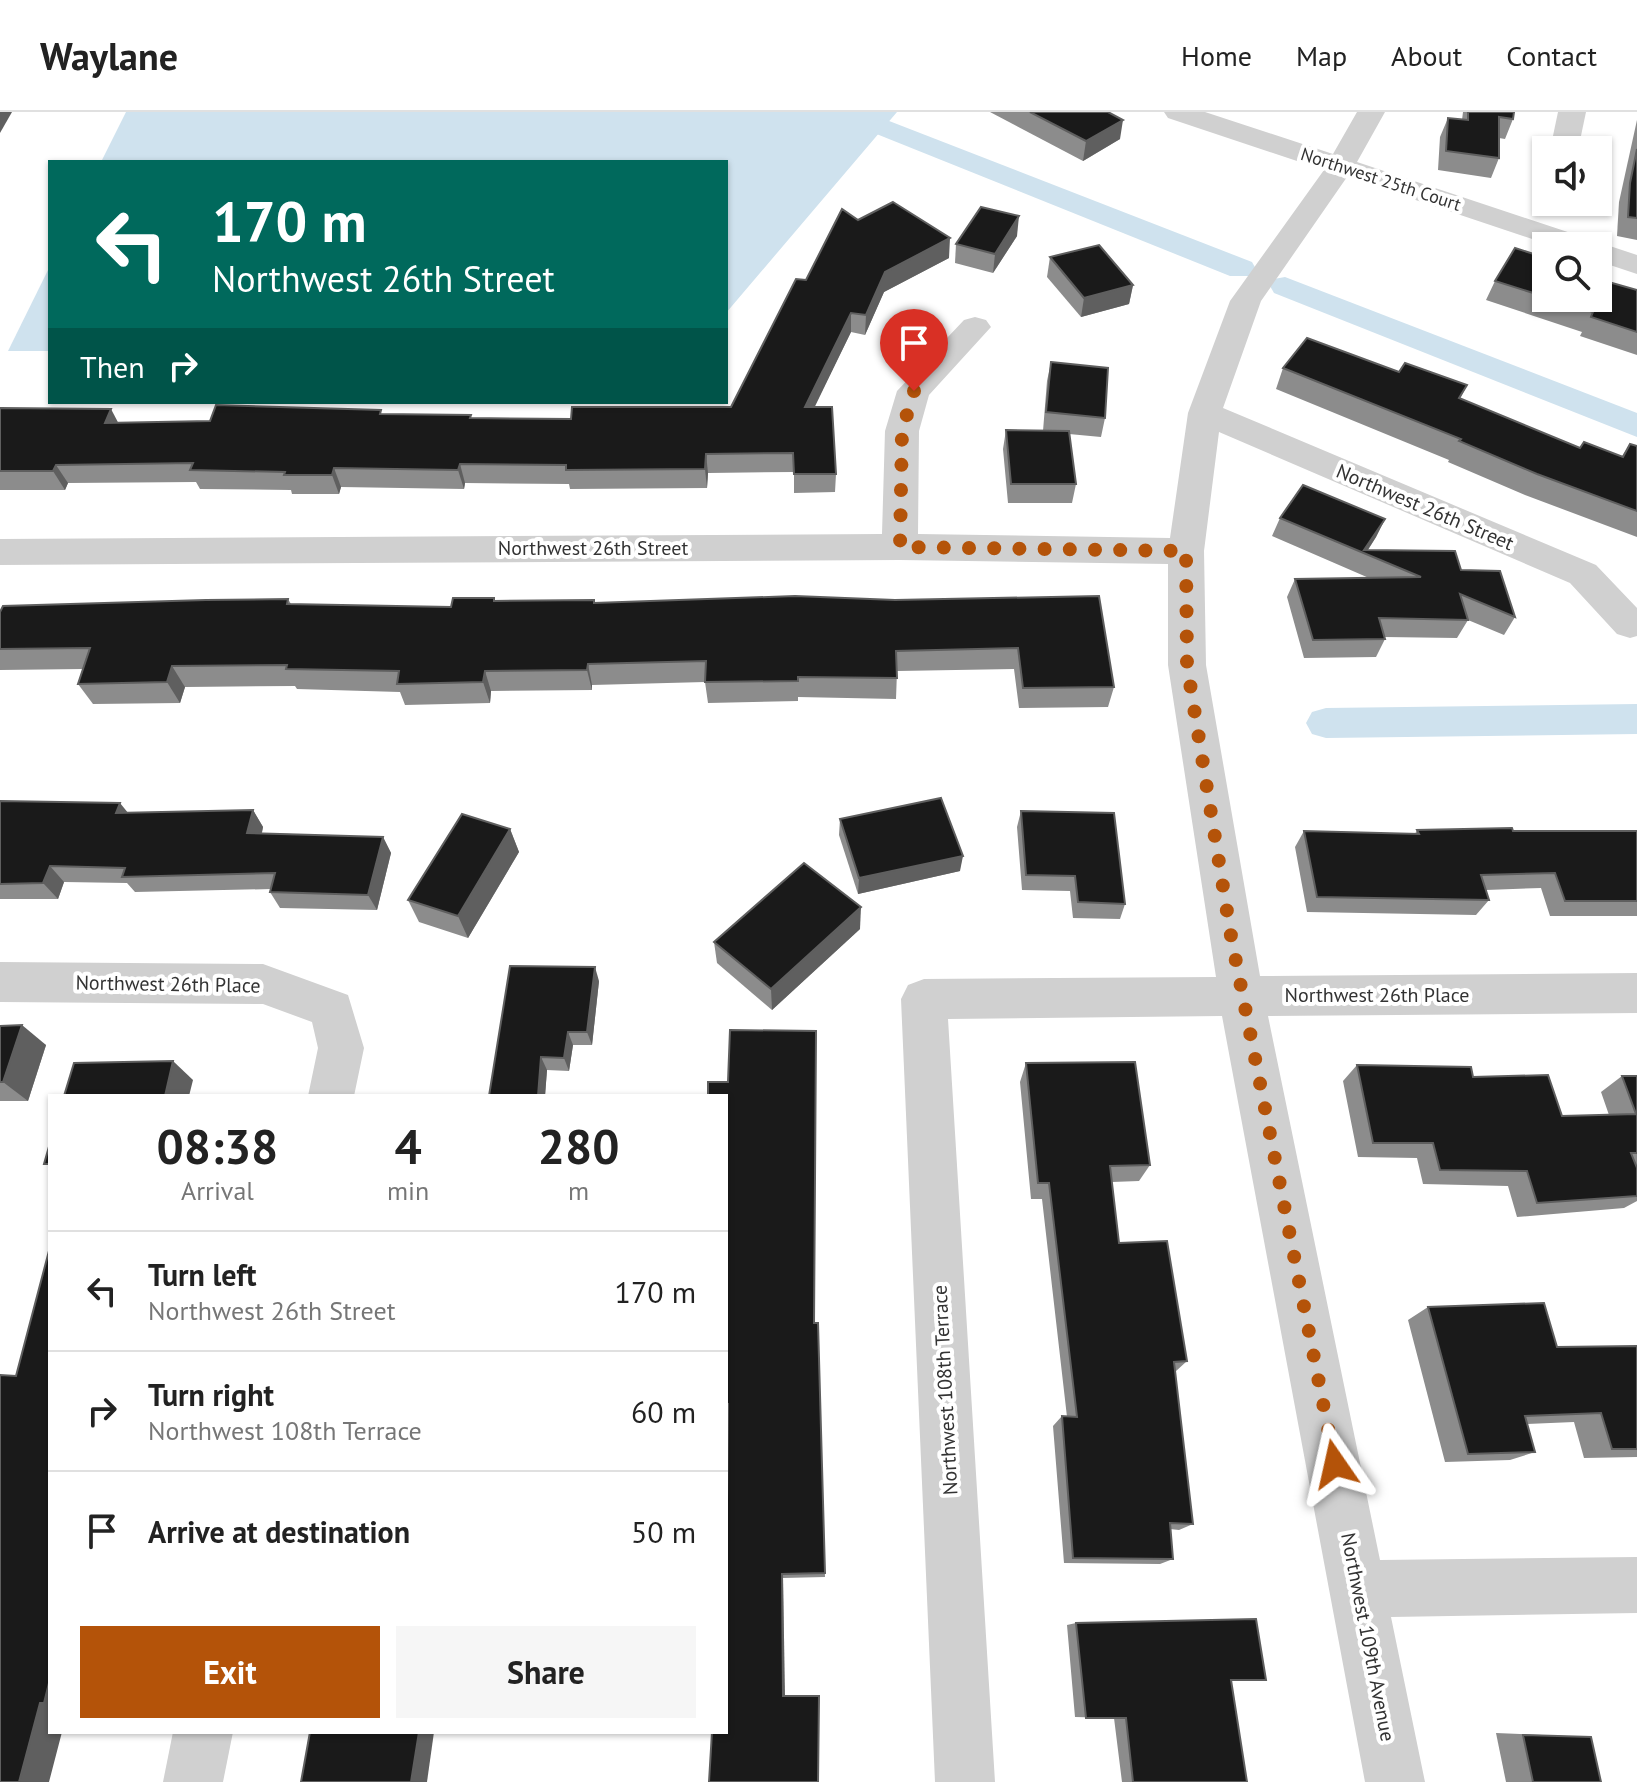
<!DOCTYPE html>
<style>
:root{--surface:#fff;--page:#f6f6f6;--text:#222;--muted:#767676;--line:#e0e0e0;--accent:#b45309}
body{margin:0;font-family:"PT Sans",sans-serif;background:var(--page);color:var(--text);height:100vh;display:flex;flex-direction:column;font-size:30px;white-space:nowrap}
*{box-sizing:border-box;margin:0}
p{font-size:26px;color:var(--muted)}
.icon{flex:none;width:44px;height:44px;fill:none;stroke:currentColor;stroke-width:2;stroke-linecap:round;stroke-linejoin:round}
.map{position:relative;flex:1;overflow:hidden}
.side{position:absolute;left:48px;top:982px;width:680px;height:640px;display:flex;flex-direction:column;background:var(--surface);border-radius:0px;box-shadow:0 2px 6px #0004}
.side>*{flex:none}
.hud{position:absolute;left:48px;top:48px;width:680px;height:244px;border-radius:0px;box-shadow:0 2px 6px #0004;background:#00695c;color:#fff;overflow:hidden}
.tools{position:absolute;left:1532px;top:24px;display:grid;gap:16px}
.tools a{display:grid;place-items:center;width:80px;height:80px;border-radius:0px;background:var(--surface);box-shadow:0 2px 6px #0004;font-size:40px}
.pin{position:absolute;display:grid;place-items:center;width:68px;height:68px;color:#fff;margin:-82px -34px;border-radius:50% 50% 50% 0;rotate:-45deg;box-shadow:0 0 8px #0007}
.pin .icon{rotate:45deg}
.me{position:absolute;width:88px;margin:-44px;rotate:349deg;stroke-linejoin:round;filter:drop-shadow(0 0 6px #0008)}
.turn{display:flex;align-items:center;gap:28px;height:168px;padding:0 32px;font-size:36px}
.turn .icon{width:104px;height:104px;stroke-width:2.5}
.turn b{display:block;font-size:56px;line-height:68px}
.then{display:flex;align-items:center;height:76px;padding:0 32px;background:#0003;gap:16px;font-size:30px}
.eta{display:flex;justify-content:space-evenly;align-items:center;height:136px;text-align:center}
.eta b{font-size:48px;font-weight:700;line-height:56px}
.cta{display:flex;gap:16px;margin-top:auto;padding:16px 32px}
.cta a{flex:1;height:92px;border-radius:0px;background:var(--accent);color:#fff;font-size:32px;font-weight:700;line-height:92px;text-align:center}
.cta a+a{background:var(--page);color:var(--text)}
ul{padding:0;list-style:none}
li{display:flex;align-items:center;gap:24px;height:120px;padding:0 32px;border-top:2px solid var(--line)}
li div{flex:1}
li b{display:block;font-size:30px}
li em{font-style:normal}
header{display:flex;align-items:center;gap:48px;box-sizing:border-box;height:112px;padding:0 40px;background:var(--surface);border-bottom:2px solid var(--line)}
header strong{font-size:38px}
nav{display:flex;gap:44px;margin-inline-start:auto;font-size:28px}
.map>svg:first-child{display:block}
</style>
<header>
<strong>Waylane</strong>
<nav><a>Home</a><a>Map</a><a>About</a><a>Contact</a></nav>
</header>
<div class="map">
<svg width="1637" height="1670" viewBox="0 0 1637 1670">
<rect width="100%" height="100%" fill="#fff"/>
<g fill="#cfe2ee">
<path d="M126,0H897L726,201V50H101Z"/>
<path d="M50,154V239H8Z"/>
</g>
<g fill="none" stroke-linecap="round" stroke-linejoin="round">
<g fill="#cfe2ee" fill-rule="evenodd">
<path d="M884,7L1252,150L1256,157L1252,164H1230L874,21L870,15L874,9Z"/>
<path d="M1285,165L1637,301V325L1274,181L1270,174L1274,167Z"/>
<path d="M1637,592V622L1326,626L1312,622L1306,611L1312,600L1326,596Z"/>
</g>
<g fill="#d0d0d0" fill-rule="evenodd">
<path d="M1164,0H1205L1333,42L1357,0H1385L1357,50L1637,143V162L1598,149V134H1553L1347,65L1261,189L1223,296L1596,453L1637,496V524L1630,526L1617,522L1570,471L1219,320L1204,439L1206,553L1260,864L1637,861V901L1268,904L1380,1448L1637,1445V1501L1391,1505L1425,1670H1365L1222,904L948,907L995,1670H935L901,887L908,873L924,867L1216,865L1168,553V452L900,448L0,453V427L882,422L885,319L897,279L964,208L975,205L986,208L991,215L929,283L919,319L918,422L1170,426L1188,301L1230,189L1324,58L1168,6Z"/>
<path d="M1558,0H1586L1578,38H1550Z"/>
<path d="M0,850L263,852L348,883L364,936L354,984H308L318,936L312,910L263,892L0,890Z"/>
<path d="M173,1620H233L223,1670H163Z"/>
</g>
</g>
<g fill="#8c8c8c">
<path d="M990,0H1108L1120,27L1083,49Z"/>
<path d="M1463,0H1514L1513,7L1505,27L1499,26V46L1491,66L1438,58L1440,25L1448,6L1462,8Z"/>
<path d="M1637,8V128L1617,124L1619,90Z"/>
<path d="M858,108L949,146L884,180L865,223L851,220L814,295L836,362L835,380L794,381V360L708,361L707,376L570,377L569,372L465,371L464,377L341,375L339,382H292L291,378L200,377L196,370L68,371L65,378H0V296L119,311L210,309L382,302L472,306L571,307L731,295L806,168Z"/>
<path d="M1017,124L993,161L955,151L956,132Z"/>
<path d="M1050,145L1133,173L1129,192L1081,205L1047,165Z"/>
<path d="M1546,146V186H1598L1637,178V243L1580,224L1582,220L1486,188L1495,169Z"/>
<path d="M1051,250L1105,306L1101,325L1069,322L1076,372L1072,391H1008L1003,337L1006,318L1043,319L1047,269Z"/>
<path d="M1283,256L1399,260L1467,273L1460,287L1580,336L1622,344L1630,332L1637,334V425L1525,383L1448,350L1449,348L1276,277Z"/>
<path d="M1280,406L1385,407L1376,425L1368,438L1461,458L1515,505L1504,523L1468,508L1457,526L1385,525V527L1376,545L1304,546L1287,485L1295,467L1369,466L1272,424Z"/>
<path d="M288,487L291,492L451,495L495,489L595,491L895,488L1114,575L1108,595L1019,596L1014,557L897,559L896,587L798,585V589L708,591L705,570L592,573V578L491,579L490,591L405,593L400,580L297,577L295,574L185,575L180,591L93,592L78,572L83,557L0,558V500Z"/>
<path d="M0,689L128,701L253,698L263,715L262,721L383,725L391,741L377,798L280,796L270,780L271,777L135,780L127,771L64,770L58,787H0Z"/>
<path d="M1021,699L1125,792L1120,807L1073,806L1070,779L1022,778L1017,715Z"/>
<path d="M840,707L960,759L858,782L839,723Z"/>
<path d="M510,717L519,740L468,826L419,810L408,788Z"/>
<path d="M1417,718L1637,719V804H1550L1541,776L1486,778L1489,788L1476,803L1307,800L1295,735L1304,719L1415,722Z"/>
<path d="M860,817L772,898L717,851L714,830Z"/>
<path d="M599,869L592,933H573L569,959L547,958L545,984H489Z"/>
<path d="M0,914L46,933L28,989H0Z"/>
<path d="M1026,951L1150,1053L1139,1069L1112,1070L1119,1131L1187,1249L1175,1260L1193,1412L1179,1418L1170,1417L1173,1447L1160,1452L1064,1451L1053,1314L1062,1304L1067,1305L1042,1087H1031L1020,970Z"/>
<path d="M1357,953L1473,965L1562,1004L1609,1003L1601,980L1622,964H1637V1089L1624,1096L1517,1105L1508,1074L1423,1072L1417,1046L1358,1045L1343,969Z"/>
<path d="M726,984L814,1211H818L825,1465L783,1466L709,1670L727,1390L728,1302H726Z"/>
<path d="M1428,1195L1557,1235L1637,1234V1345L1584,1346L1574,1310L1527,1312L1535,1340L1510,1348L1445,1350L1408,1208Z"/>
<path d="M1076,1511L1247,1670H1122L1114,1606L1075,1605L1067,1513Z"/>
<path d="M1496,1621L1591,1625L1601,1670H1506Z"/>
</g>
<g fill="#5f5f5f">
<path d="M0,0H12L0,21Z"/>
<path d="M1123,8L1120,27L1083,49L1086,29Z"/>
<path d="M1019,104L1017,124L993,161L995,142Z"/>
<path d="M950,126L949,146L884,180L865,223L866,203L885,160Z"/>
<path d="M1133,173L1129,192L1081,205L1084,186Z"/>
<path d="M851,201V220L805,315V295Z"/>
<path d="M111,297L121,316L105,311Z"/>
<path d="M706,342L708,361L707,376L705,357Z"/>
<path d="M460,352L465,371L464,377L458,358Z"/>
<path d="M56,353L68,371L65,378L53,359Z"/>
<path d="M334,356L341,375L339,382L332,363Z"/>
<path d="M1385,407L1376,425L1365,442L1363,441Z"/>
<path d="M588,552L592,573V578L587,558Z"/>
<path d="M172,554L185,575L180,591L167,570Z"/>
<path d="M485,559L491,579L490,591L483,570Z"/>
<path d="M120,691L133,707L116,701Z"/>
<path d="M253,698L263,715L258,737L247,721Z"/>
<path d="M510,717L519,740L468,826L458,804Z"/>
<path d="M383,725L391,741L377,798L368,783Z"/>
<path d="M963,744L960,759L858,782L859,766Z"/>
<path d="M50,754L64,770L58,787L43,771Z"/>
<path d="M861,795L860,817L772,898L771,877Z"/>
<path d="M595,855L599,869L592,933L587,920Z"/>
<path d="M22,913L46,933L28,989L3,970Z"/>
<path d="M568,920L573,933L569,959L564,946Z"/>
<path d="M541,945L547,958L545,984H538Z"/>
<path d="M173,949L193,968L189,984H165Z"/>
<path d="M782,1462L783,1466L785,1583L783,1584Z"/>
<path d="M50,1566V1620H62L49,1670H19L40,1591Z"/>
<path d="M419,1620H434L427,1670H411Z"/>
</g>
<g fill="#1a1a1a" stroke="#5f5f5f" stroke-width="2">
<path d="M1030,0H1108L1123,8L1086,29Z"/>
<path d="M1468,0H1514L1513,7L1499,5V46L1446,39L1448,6L1468,8Z"/>
<path d="M1637,37V106L1628,105L1630,71Z"/>
<path d="M893,90L950,126L885,160L866,203L851,201L805,295H832L836,362H794L793,341L706,342L705,357L566,358V353L460,352L458,358L334,356L332,363H284L285,360L190,358L193,351L56,353L53,359H0V296L111,297L105,311L210,309L216,293L381,298L380,302L471,303L470,306L571,307L572,295H731L796,167L806,168L842,97L858,108Z"/>
<path d="M981,95L1019,104L995,142L956,132Z"/>
<path d="M1099,133L1133,173L1084,186L1050,145Z"/>
<path d="M1515,136L1546,146V185L1495,169Z"/>
<path d="M1598,167L1637,178V220L1591,205L1593,200L1548,186H1598Z"/>
<path d="M1307,226L1399,260L1405,251L1467,273L1459,286L1580,336L1584,330L1623,345L1630,332L1637,334V399L1537,362L1459,329L1461,327L1283,256Z"/>
<path d="M1051,250L1108,256L1105,306L1046,300Z"/>
<path d="M1006,318L1069,319L1076,372H1011Z"/>
<path d="M1303,373L1385,407L1364,438L1455,439L1461,458L1500,459L1515,505L1460,482L1468,508L1379,506L1385,527L1313,528L1295,467L1421,465L1280,406Z"/>
<path d="M795,484L895,488L1099,484L1114,575L1023,576L1018,536L896,539L897,566L798,565V569L705,570L706,549L588,552L587,558L485,559L483,570L397,572L399,559L286,557L287,553L172,554L167,570L78,572L90,536L0,537V500L3,494L206,488L288,487L287,492L451,495L453,486H494V489L594,488V491Z"/>
<path d="M941,686L963,744L859,766L840,707Z"/>
<path d="M0,689L120,691L116,701L253,698L247,721L383,725L368,783L270,780L275,761L122,765L125,756L50,754L43,771L0,772Z"/>
<path d="M1021,699L1114,701L1125,792L1078,790L1075,764L1026,763Z"/>
<path d="M462,702L510,717L458,804L408,788Z"/>
<path d="M1512,716L1513,719H1637V789H1565L1555,761L1481,763L1489,788L1317,785L1304,719L1419,722L1417,718Z"/>
<path d="M804,751L861,795L771,877L714,830Z"/>
<path d="M510,854L595,855L587,920H568L564,946L541,945L538,984H489Z"/>
<path d="M22,913L3,970H0V914Z"/>
<path d="M730,918L816,919L814,1211H818L825,1461L782,1462L783,1584H819L818,1670H709L712,1620H726V1390H727L728,1292H726V984H708V970H728Z"/>
<path d="M173,949L165,984H64L74,951Z"/>
<path d="M1135,950L1150,1053L1110,1054L1119,1131L1167,1129L1187,1249L1174,1250L1193,1412L1170,1411L1173,1447L1073,1446L1062,1304L1077,1305L1049,1071H1038L1026,951Z"/>
<path d="M1357,953L1471,955L1473,965L1548,963L1562,1004L1636,1002L1622,964H1637V1041H1631L1637,1056V1084L1537,1091L1527,1059L1440,1058L1433,1031H1373Z"/>
<path d="M50,1031V1052H44Z"/>
<path d="M50,1135V1567L44,1591H40L19,1670H0V1263L16,1264Z"/>
<path d="M1544,1191L1557,1235L1637,1234V1337H1612L1601,1301L1525,1304L1535,1340L1468,1342L1428,1195Z"/>
<path d="M1256,1507L1266,1568H1231L1247,1670H1133L1126,1606H1086L1076,1511Z"/>
<path d="M310,1620H419L411,1670H301Z"/>
<path d="M1523,1623L1591,1625L1601,1670H1533Z"/>
</g>
<g fill="none" stroke-linecap="round" stroke-linejoin="round">
<path stroke="#b45309" stroke-width="14" stroke-dasharray="0 25.2" d="M914,279L902,319L900,435L1186,439L1187,553L1231,824L1335,1352"/>
</g>
<g text-anchor="middle" dominant-baseline="central" stroke-width="8" stroke-linejoin="round" paint-order="stroke">
<g font-size="18" fill="#333" stroke="#fff">
<text transform="translate(1381 67) rotate(18)">Northwest 25th Court</text>
</g>
<g font-size="20" fill="#333" stroke="#fff">
<text transform="translate(1425 395) rotate(23)">Northwest 26th Street</text>
<text x="593" y="436">Northwest 26th Street</text>
<text transform="translate(168 872) rotate(1)">Northwest 26th Place</text>
<text x="1377" y="883">Northwest 26th Place</text>
<text transform="translate(945 1278) rotate(-93)">Northwest 108th Terrace</text>
<text transform="translate(1368 1525) rotate(79)">Northwest 109th Avenue</text>
</g>
</g>
</svg>
<div class="tools">
<a><svg class="icon" aria-label="sound" viewBox="0 0 24 24"><path d="M4 9h4l5-4v14l-5-4H4zM17 9q2 3 0 6"/></svg></a>
<a><svg class="icon" aria-label="search" viewBox="0 0 24 24"><circle cx="10" cy="10" r="6"/><path d="M15 15l6 6"/></svg></a>
</div>
<div class="pin" style="left:914px;top:279px;background:#d93025"><svg class="icon" aria-label="arrive" viewBox="0 0 24 24"><path d="M6 21V4h12l-3 4 3 4H6"/></svg></div>
<svg class="me" style="left:1335px;top:1352px" viewBox="-20 -20 40 40"><path d="M0-17L14 15 0 8-14 15z" fill="#b45309" stroke="#fff" stroke-width="4"/></svg>
<div class="hud">
<div class="turn"><svg class="icon" aria-label="left" viewBox="0 0 24 24"><path d="M17 20v-9H6M10 6l-5 5 5 5"/></svg><div><b>170 m</b>Northwest 26th Street</div></div>
<div class="then">Then<svg class="icon" aria-label="right" viewBox="0 0 24 24"><path d="M7 20v-9h11M14 6l5 5-5 5"/></svg></div>
</div>
<section class="side">
<div class="eta">
<div><b>08:38</b><p>Arrival</p></div>
<div><b>4</b><p>min</p></div>
<div><b>280</b><p>m</p></div>
</div>
<ul>
<li><svg class="icon" aria-label="left" viewBox="0 0 24 24"><path d="M17 20v-9H6M10 6l-5 5 5 5"/></svg><div><b>Turn left</b><p>Northwest 26th Street</p></div><em>170 m</em></li>
<li><svg class="icon" aria-label="right" viewBox="0 0 24 24"><path d="M7 20v-9h11M14 6l5 5-5 5"/></svg><div><b>Turn right</b><p>Northwest 108th Terrace</p></div><em>60 m</em></li>
<li><svg class="icon" aria-label="arrive" viewBox="0 0 24 24"><path d="M6 21V4h12l-3 4 3 4H6"/></svg><div><b>Arrive at destination</b></div><em>50 m</em></li>
</ul>
<div class="cta"><a>Exit</a><a>Share</a></div>
</section>
</div>
